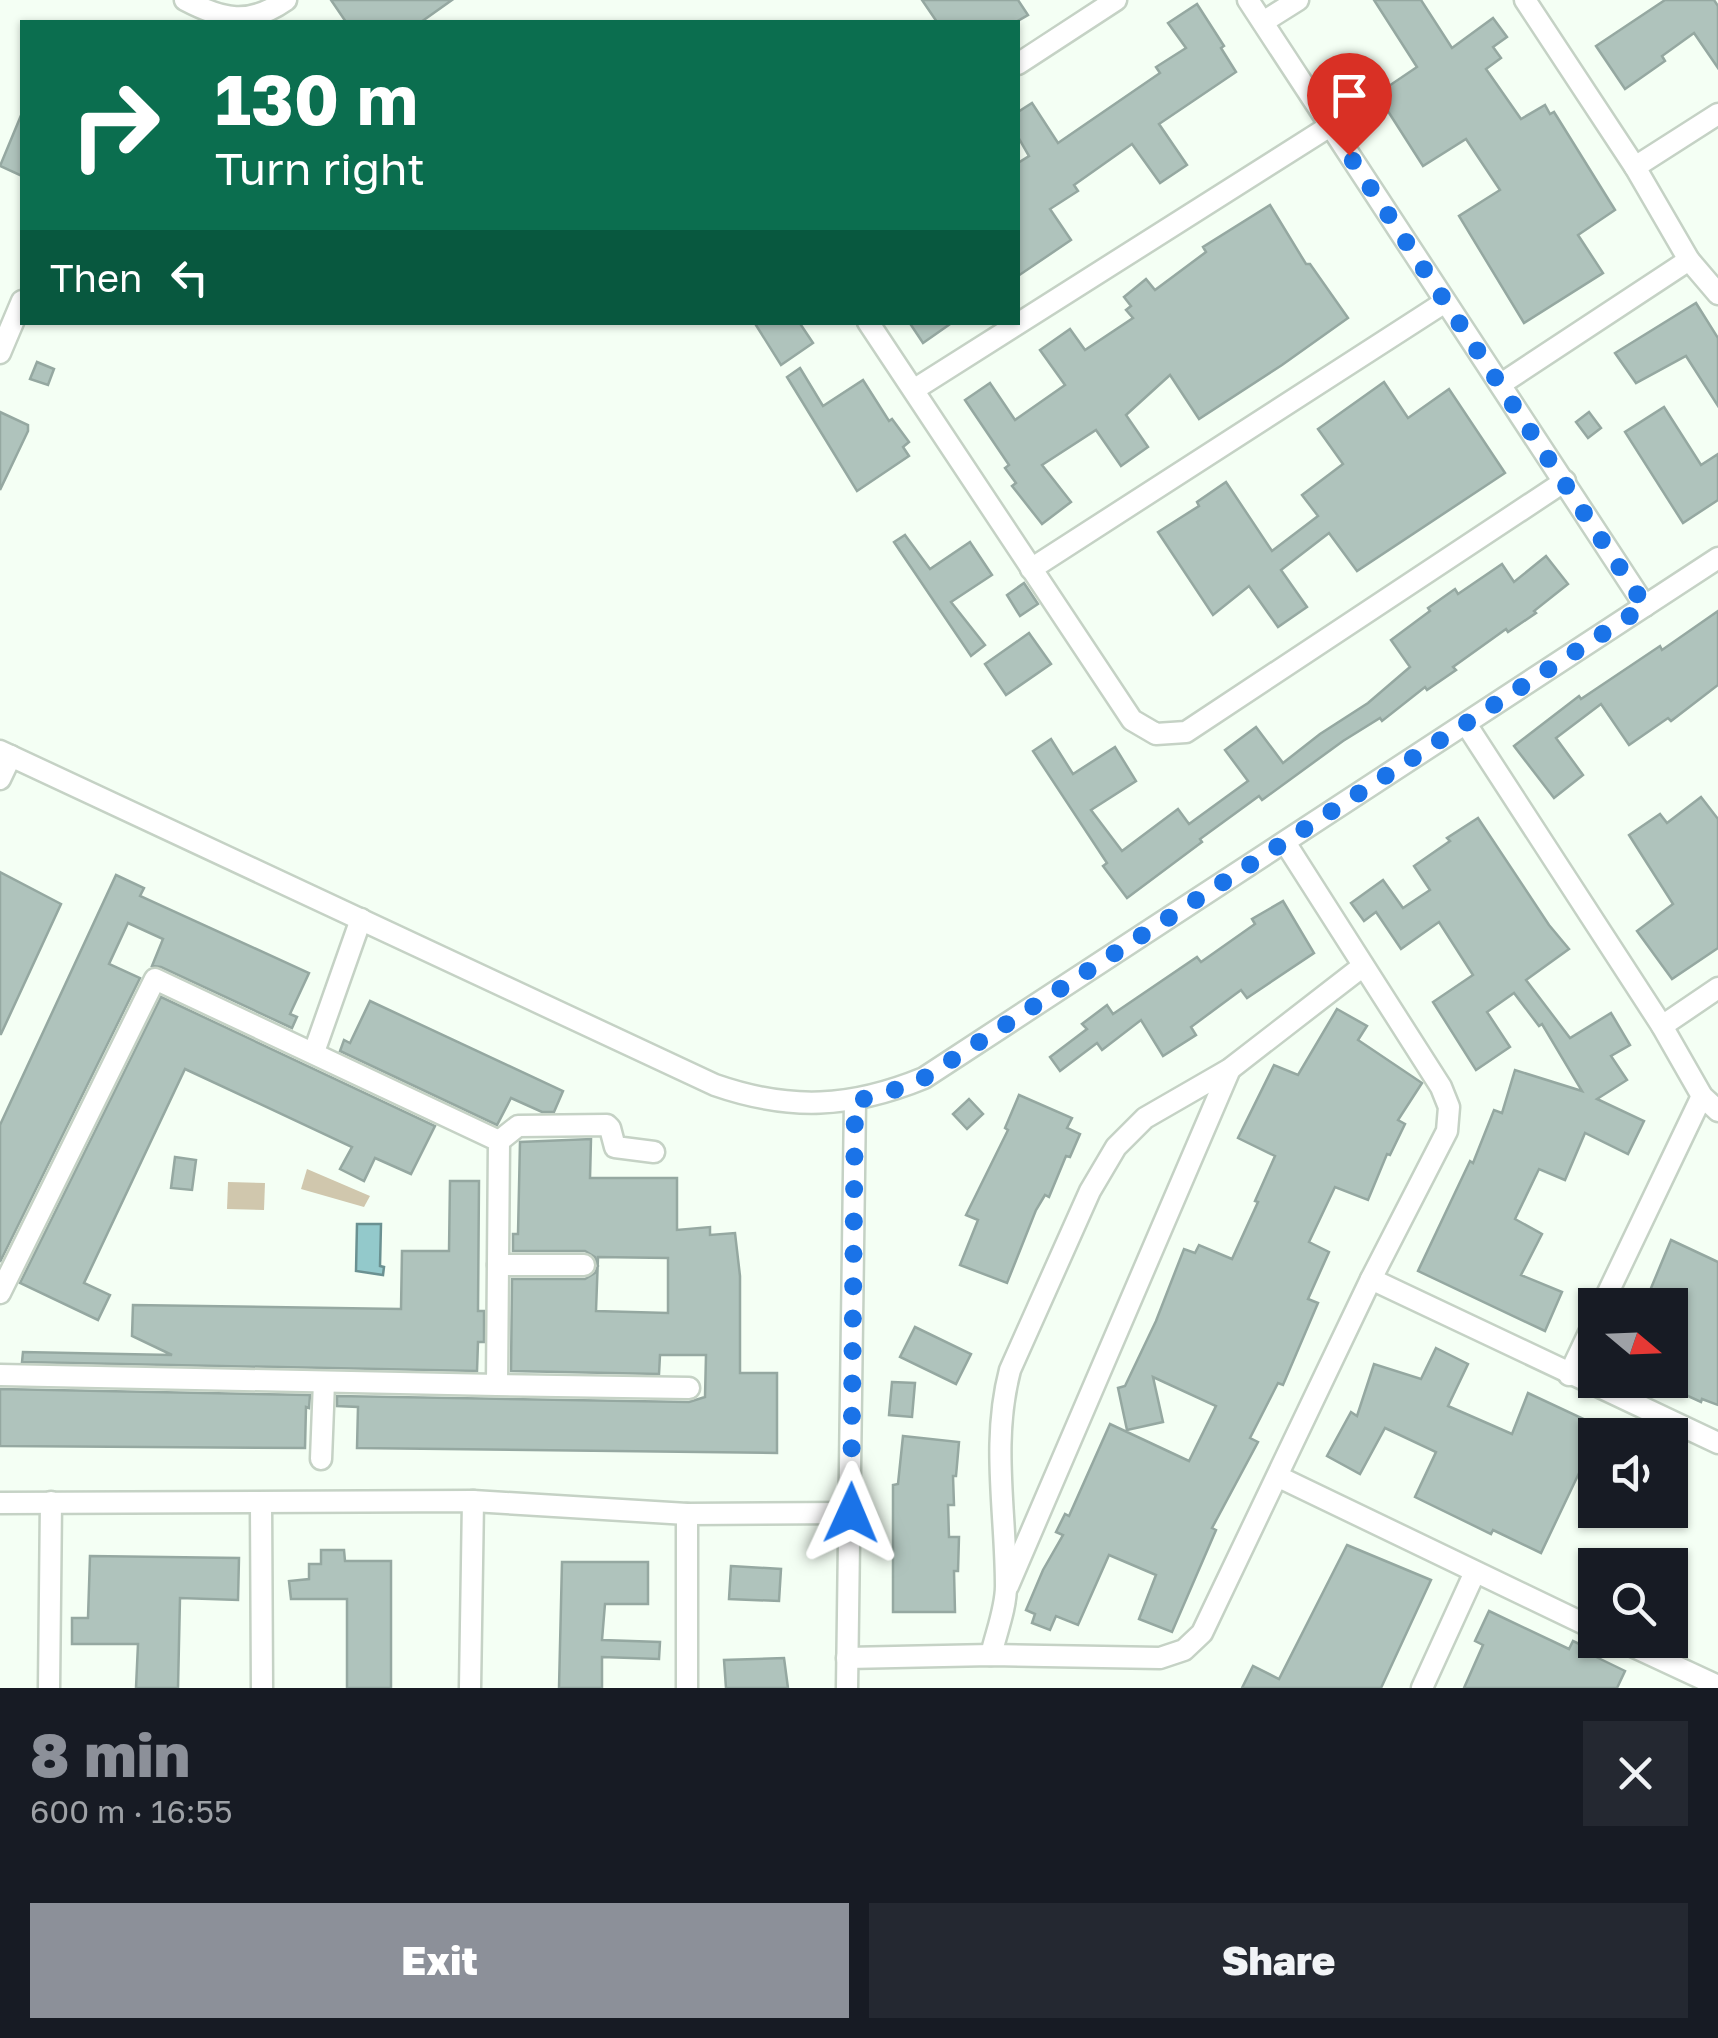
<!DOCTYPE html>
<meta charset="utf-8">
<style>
:root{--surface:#171b24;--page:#242831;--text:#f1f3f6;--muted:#9ea1a6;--accent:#8c9099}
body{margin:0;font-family:"Golos Text",sans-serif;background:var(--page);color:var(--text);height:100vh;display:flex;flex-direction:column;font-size:38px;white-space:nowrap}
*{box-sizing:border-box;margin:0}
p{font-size:32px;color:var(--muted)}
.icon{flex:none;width:55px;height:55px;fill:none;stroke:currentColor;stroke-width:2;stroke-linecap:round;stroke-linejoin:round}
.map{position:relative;height:1688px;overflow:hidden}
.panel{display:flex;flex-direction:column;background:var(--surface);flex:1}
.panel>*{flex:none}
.guide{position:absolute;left:20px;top:20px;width:1000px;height:305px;border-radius:0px;box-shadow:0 2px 8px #0004;background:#0b6e4f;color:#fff;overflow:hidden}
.needle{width:65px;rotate:109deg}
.buttons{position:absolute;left:1578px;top:1288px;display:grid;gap:20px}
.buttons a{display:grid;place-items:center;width:110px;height:110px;border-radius:0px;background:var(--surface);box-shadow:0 2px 8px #0004;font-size:50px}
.pin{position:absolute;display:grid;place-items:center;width:85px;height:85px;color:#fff;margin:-102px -42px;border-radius:50% 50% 50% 0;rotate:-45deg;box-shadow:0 0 10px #0007}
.pin .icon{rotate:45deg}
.me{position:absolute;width:110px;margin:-55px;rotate:1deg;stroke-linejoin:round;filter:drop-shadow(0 0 8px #0008)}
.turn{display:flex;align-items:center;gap:35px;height:210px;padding:0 30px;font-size:45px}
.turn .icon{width:130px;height:130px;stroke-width:2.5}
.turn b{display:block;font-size:70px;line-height:85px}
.then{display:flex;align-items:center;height:95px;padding:0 30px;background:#0003;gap:20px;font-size:38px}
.round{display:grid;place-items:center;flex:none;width:105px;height:105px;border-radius:0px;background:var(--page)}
.overview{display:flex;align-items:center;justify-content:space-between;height:170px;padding:0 30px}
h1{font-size:60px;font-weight:800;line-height:75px;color:var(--accent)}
.cta{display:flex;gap:20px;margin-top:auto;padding:20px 30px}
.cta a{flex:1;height:115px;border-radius:0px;background:var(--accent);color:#fff;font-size:40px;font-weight:800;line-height:115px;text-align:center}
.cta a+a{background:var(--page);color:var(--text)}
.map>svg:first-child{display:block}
</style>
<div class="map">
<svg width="1718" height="1688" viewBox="0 0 1718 1688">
<rect width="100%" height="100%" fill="#f4fff4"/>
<g fill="#d0c7ad">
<path d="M307,1169L370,1196L364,1207L301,1189Z"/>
<path d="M228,1182L265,1183L264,1210L227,1209Z"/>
</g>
<path fill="#93c9cb" stroke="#6a9191" stroke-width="2.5" d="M357,1224H381L380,1266L384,1267L383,1275L356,1271Z"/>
<g fill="#afc3bc" stroke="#95a8a1" stroke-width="2.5" fill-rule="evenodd">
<path d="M331,0H452L421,22H346Z"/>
<path d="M922,0H1018L1028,15L1016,22H937Z"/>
<path d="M1374,0H1421L1452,48L1493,18L1507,37L1493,47L1501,58L1486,69L1521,119L1545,105L1550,114L1554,112L1615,210L1578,235L1603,273L1524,323L1459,216L1500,190L1466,139L1423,166L1377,94L1417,67Z"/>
<path d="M1665,0H1714L1718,6V68L1694,33L1662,56L1665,61L1625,89L1596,46Z"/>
<path d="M1197,4L1224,46L1221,48L1236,72L1159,124L1187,165L1160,183L1132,144L1074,185L1078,191L1050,209L1071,240L1018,276V163L1029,156L1018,137V112L1032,103L1058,143L1160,73L1156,67L1186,48L1168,23Z"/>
<path d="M22,113V176L0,166Z"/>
<path d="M1270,205L1306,264H1310L1348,318L1282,365L1199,419L1170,375L1126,415L1148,447L1121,466L1096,430L1042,465L1071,502L1042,524L1012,486L1016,483L1005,468L1009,465L965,400L990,383L1015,420L1065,385L1040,350L1070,329L1085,350L1133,318L1126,310L1131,306L1124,297L1146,279L1155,290L1206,252L1203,247Z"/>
<path d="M1696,303L1718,338V406L1686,356L1636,383L1615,353Z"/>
<path d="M754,322H799L813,343L781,365Z"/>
<path d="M909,322H953L923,343Z"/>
<path d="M37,362L54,369L48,385L30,379Z"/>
<path d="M800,368L823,406L863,380L889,421L892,419L909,442L903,447L909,456L857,491L787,377Z"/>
<path d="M1384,382L1408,418L1449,389L1505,473L1357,571L1329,533L1281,570L1307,607L1278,627L1249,586L1213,615L1158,532L1199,506L1197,502L1226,482L1272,551L1318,516L1302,495L1343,464L1318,429Z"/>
<path d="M1664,407L1701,465L1718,454V500L1683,523L1625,432Z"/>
<path d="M0,412L28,425V431L0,490Z"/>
<path d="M1589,412L1601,428L1588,438L1576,422Z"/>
<path d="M905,535L930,569L970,542L992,575L951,602L985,645L971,656L894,542Z"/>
<path d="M1546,556L1568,584L1534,611L1536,613L1508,632L1506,629L1453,667L1456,670L1427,690L1425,687L1382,721L1380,718L1343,741L1262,800L1259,796L1200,839L1202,842L1127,898L1103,866L1107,863L1033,751L1051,739L1073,774L1115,747L1136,781L1091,810L1122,851L1178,809L1189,824L1248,781L1225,750L1256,727L1283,763L1320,734L1368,703L1410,667L1391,640L1430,611L1428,608L1455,589L1458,594L1502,564L1514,582Z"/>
<path d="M1024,583L1038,604L1020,616L1007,595Z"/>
<path d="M1718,611V685L1671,721L1668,718L1629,745L1601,704L1556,738L1583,775L1554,798L1514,746L1579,696L1581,699L1660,646L1662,650Z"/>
<path d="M1029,633L1051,664L1006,695L985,664Z"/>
<path d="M1701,797L1718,819V948L1672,979L1637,931L1673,904L1629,835L1660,814L1667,823Z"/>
<path d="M1478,818L1549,925L1569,949L1526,980L1570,1038L1611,1013L1630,1045L1611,1056L1627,1080L1597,1099L1644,1121L1628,1154L1585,1133L1565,1180L1539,1169L1515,1219L1542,1234L1521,1275L1562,1292L1545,1331L1418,1271L1470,1161L1473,1163L1494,1110L1502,1113L1515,1070L1582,1091L1542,1024L1539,1026L1514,993L1487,1012L1510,1047L1476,1070L1433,1002L1473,975L1439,922L1401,949L1376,912L1364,921L1351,903L1383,880L1403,908L1430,890L1414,866L1450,841L1447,838Z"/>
<path d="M0,872L61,904L1,1034H0Z"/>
<path d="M116,875L144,888L140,896L309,973L290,1014L297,1017L292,1028L161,967L152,966L163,939L128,923L109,964L140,978L0,1262V1125Z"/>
<path d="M1283,901L1314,953L1247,998L1241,990L1191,1027L1196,1035L1163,1056L1141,1020L1102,1050L1097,1043L1060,1071L1050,1057L1087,1029L1082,1024L1107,1005L1113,1014L1197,957L1201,962L1255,924L1252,919Z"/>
<path d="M161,997L435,1126L411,1174L375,1158L364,1181L340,1169L352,1147L185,1069L84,1283L110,1295L98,1320L20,1283Z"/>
<path d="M370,1001L563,1091L554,1112H542L511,1098L497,1125L340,1051L344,1040L350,1043Z"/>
<path d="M1337,1009L1367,1026L1358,1040L1422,1083L1398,1120L1405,1124L1390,1155L1387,1154L1368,1200L1335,1187L1309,1242L1329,1252L1308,1299L1318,1303L1283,1385L1278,1383L1250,1438L1258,1442L1212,1528L1216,1530L1172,1632L1139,1619L1156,1575L1109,1555L1078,1625L1056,1616L1050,1630L1032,1623L1035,1614L1026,1610L1043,1570L1063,1535L1056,1532L1065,1514L1069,1516L1110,1424L1189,1461L1216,1406L1153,1377L1163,1422L1127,1430L1118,1388L1125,1386L1156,1321L1184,1249L1195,1253L1199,1245L1232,1259L1258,1202L1255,1201L1275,1156L1238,1138L1274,1065L1298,1075Z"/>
<path d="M1019,1095L1072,1118L1067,1128L1080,1134L1070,1157L1066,1156L1049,1197L1045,1195L1036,1210L1007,1283L960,1265L978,1220L966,1215L1008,1130L1005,1128Z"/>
<path d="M969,1099L983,1114L967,1129L953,1114Z"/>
<path d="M591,1139L590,1178H677V1230L710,1227V1235L735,1233L740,1276V1373H777V1453L357,1448L358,1407L337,1406V1396L689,1402L705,1397L706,1355H660L659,1374L511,1371L512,1279H585L595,1273L598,1266L595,1257L585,1251H513V1234H518L520,1142ZM598,1257L668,1258V1313L596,1311Z"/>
<path d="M175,1157L196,1160L192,1190L171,1188Z"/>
<path d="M450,1181H479L478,1311H484V1342H478L477,1371L22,1362L23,1352L172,1355L132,1336L133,1305L401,1309L402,1251H449Z"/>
<path d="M1671,1240L1718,1262V1405L1702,1399L1701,1402L1664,1385L1666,1380H1670V1305H1644Z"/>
<path d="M915,1327L971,1354L956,1384L900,1357Z"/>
<path d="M1436,1348L1468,1364L1448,1406L1512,1434L1528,1393L1603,1428L1600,1435H1595L1593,1452L1590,1450L1541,1553L1493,1530L1491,1534L1415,1497L1436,1452L1385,1428L1360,1474L1327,1456L1351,1412L1357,1416L1374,1364L1421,1379Z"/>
<path d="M892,1382L915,1383L912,1417L889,1415Z"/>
<path d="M0,1389L310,1395L309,1408L306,1407L305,1448L0,1446Z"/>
<path d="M903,1436L959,1442L956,1476H953L954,1505H948L949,1537H959L958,1571H954L955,1612H893V1485L898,1484Z"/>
<path d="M1347,1545L1431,1580L1381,1688H1242L1253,1666L1279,1679Z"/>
<path d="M321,1550H344L345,1561H391V1688H347V1599H291L289,1581L309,1579V1564H321Z"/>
<path d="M90,1556L239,1558L238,1600L180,1598L178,1688H136L138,1644H72V1618H88Z"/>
<path d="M562,1562H648V1604H605L602,1640L660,1642L659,1659L602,1657V1688H559Z"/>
<path d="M731,1566L781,1569L779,1601L729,1599Z"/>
<path d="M1489,1611L1569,1649L1573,1641L1590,1649L1588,1653L1625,1671L1617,1688H1464L1483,1645L1475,1641Z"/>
<path d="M784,1658L788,1688H726L724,1660Z"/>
</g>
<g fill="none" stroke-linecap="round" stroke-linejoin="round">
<defs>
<g id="street">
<path d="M185,0C223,20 249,26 286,0"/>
<path d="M1248,0L1645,606"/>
<path d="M1525,0L1635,167L1689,260L1718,294"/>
<path d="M1263,22L1298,0"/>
<path d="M1018,64L1116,0"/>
<path d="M1635,167L1718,114"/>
<path d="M868,322L1132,720L1156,734L1186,732L1565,481"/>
<path d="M0,353L22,301"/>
<path d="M1501,384L1689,260"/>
<path d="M915,389L1330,126"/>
<path d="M1031,569L1445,302"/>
<path d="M1466,724L1662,1026L1702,1096L1718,1111"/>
<path d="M0,751L715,1085C790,1111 851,1108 924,1078L1718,558"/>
<path d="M0,779L11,756"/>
<path d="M1662,1026L1718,988"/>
<path d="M314,1052L361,919"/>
<path d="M499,1141L518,1126L607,1125L610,1128L615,1147L654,1152"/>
<path d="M498,1265H584"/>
<path d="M1371,1279L1718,1443"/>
<path d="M0,1293L155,979L499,1141L497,1385L0,1375"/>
<path d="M1602,1305L1702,1096"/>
<path d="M1569,1375L1595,1320"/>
<path d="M497,1385L689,1388"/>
<path d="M321,1459L324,1382"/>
<path d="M1279,1477L1595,1629"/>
<path d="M0,1503L473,1501L687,1514L851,1513"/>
<path d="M261,1503L262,1688"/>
<path d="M687,1514V1688"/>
<path d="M1008,1586L1230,1069"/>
<path d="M1619,1640L1718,1686"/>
<path d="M991,1655C996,1633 1006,1609 1006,1586C1006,1513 991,1442 1010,1370L1090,1191L1116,1147L1145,1118L1230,1069L1363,966"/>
<path d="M847,1658L991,1655L1160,1658L1184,1650L1202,1633L1371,1279L1447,1131L1449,1107L1441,1087L1286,844"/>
<path d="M49,1688L51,1502"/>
<path d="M470,1688L473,1501"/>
<path d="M847,1688L855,1101"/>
<path d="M1422,1688L1475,1572"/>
</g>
</defs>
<use href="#street" stroke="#c5d2c5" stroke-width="25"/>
<use href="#street" stroke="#fff" stroke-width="20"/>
</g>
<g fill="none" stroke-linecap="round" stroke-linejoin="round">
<path stroke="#1a73e8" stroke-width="18" stroke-dasharray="0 32.4" d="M851,1513L855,1101L884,1094L924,1078L1645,606L1349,155"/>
</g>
</svg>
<div class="buttons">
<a><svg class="needle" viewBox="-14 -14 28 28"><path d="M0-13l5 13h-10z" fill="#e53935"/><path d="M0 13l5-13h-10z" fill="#9ea1a6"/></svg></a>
<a><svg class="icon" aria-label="sound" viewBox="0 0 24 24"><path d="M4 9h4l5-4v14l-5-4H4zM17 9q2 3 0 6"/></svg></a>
<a><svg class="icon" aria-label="search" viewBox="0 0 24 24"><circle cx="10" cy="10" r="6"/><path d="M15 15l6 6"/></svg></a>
</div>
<div class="pin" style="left:1349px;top:155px;background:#d93025"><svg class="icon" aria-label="arrive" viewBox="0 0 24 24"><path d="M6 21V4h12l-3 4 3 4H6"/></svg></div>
<svg class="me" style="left:851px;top:1513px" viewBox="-20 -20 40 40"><path d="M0-17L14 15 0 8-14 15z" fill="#1a73e8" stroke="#fff" stroke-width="4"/></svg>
<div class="guide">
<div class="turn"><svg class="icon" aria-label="right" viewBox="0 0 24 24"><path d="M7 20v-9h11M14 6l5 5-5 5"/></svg><div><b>130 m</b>Turn right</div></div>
<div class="then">Then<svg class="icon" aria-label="left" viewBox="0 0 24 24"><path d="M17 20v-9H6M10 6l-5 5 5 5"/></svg></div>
</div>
</div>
<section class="panel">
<div class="overview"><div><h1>8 min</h1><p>600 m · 16:55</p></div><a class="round"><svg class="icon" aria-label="close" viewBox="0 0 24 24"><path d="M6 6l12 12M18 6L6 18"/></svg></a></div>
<div class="cta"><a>Exit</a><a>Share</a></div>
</section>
